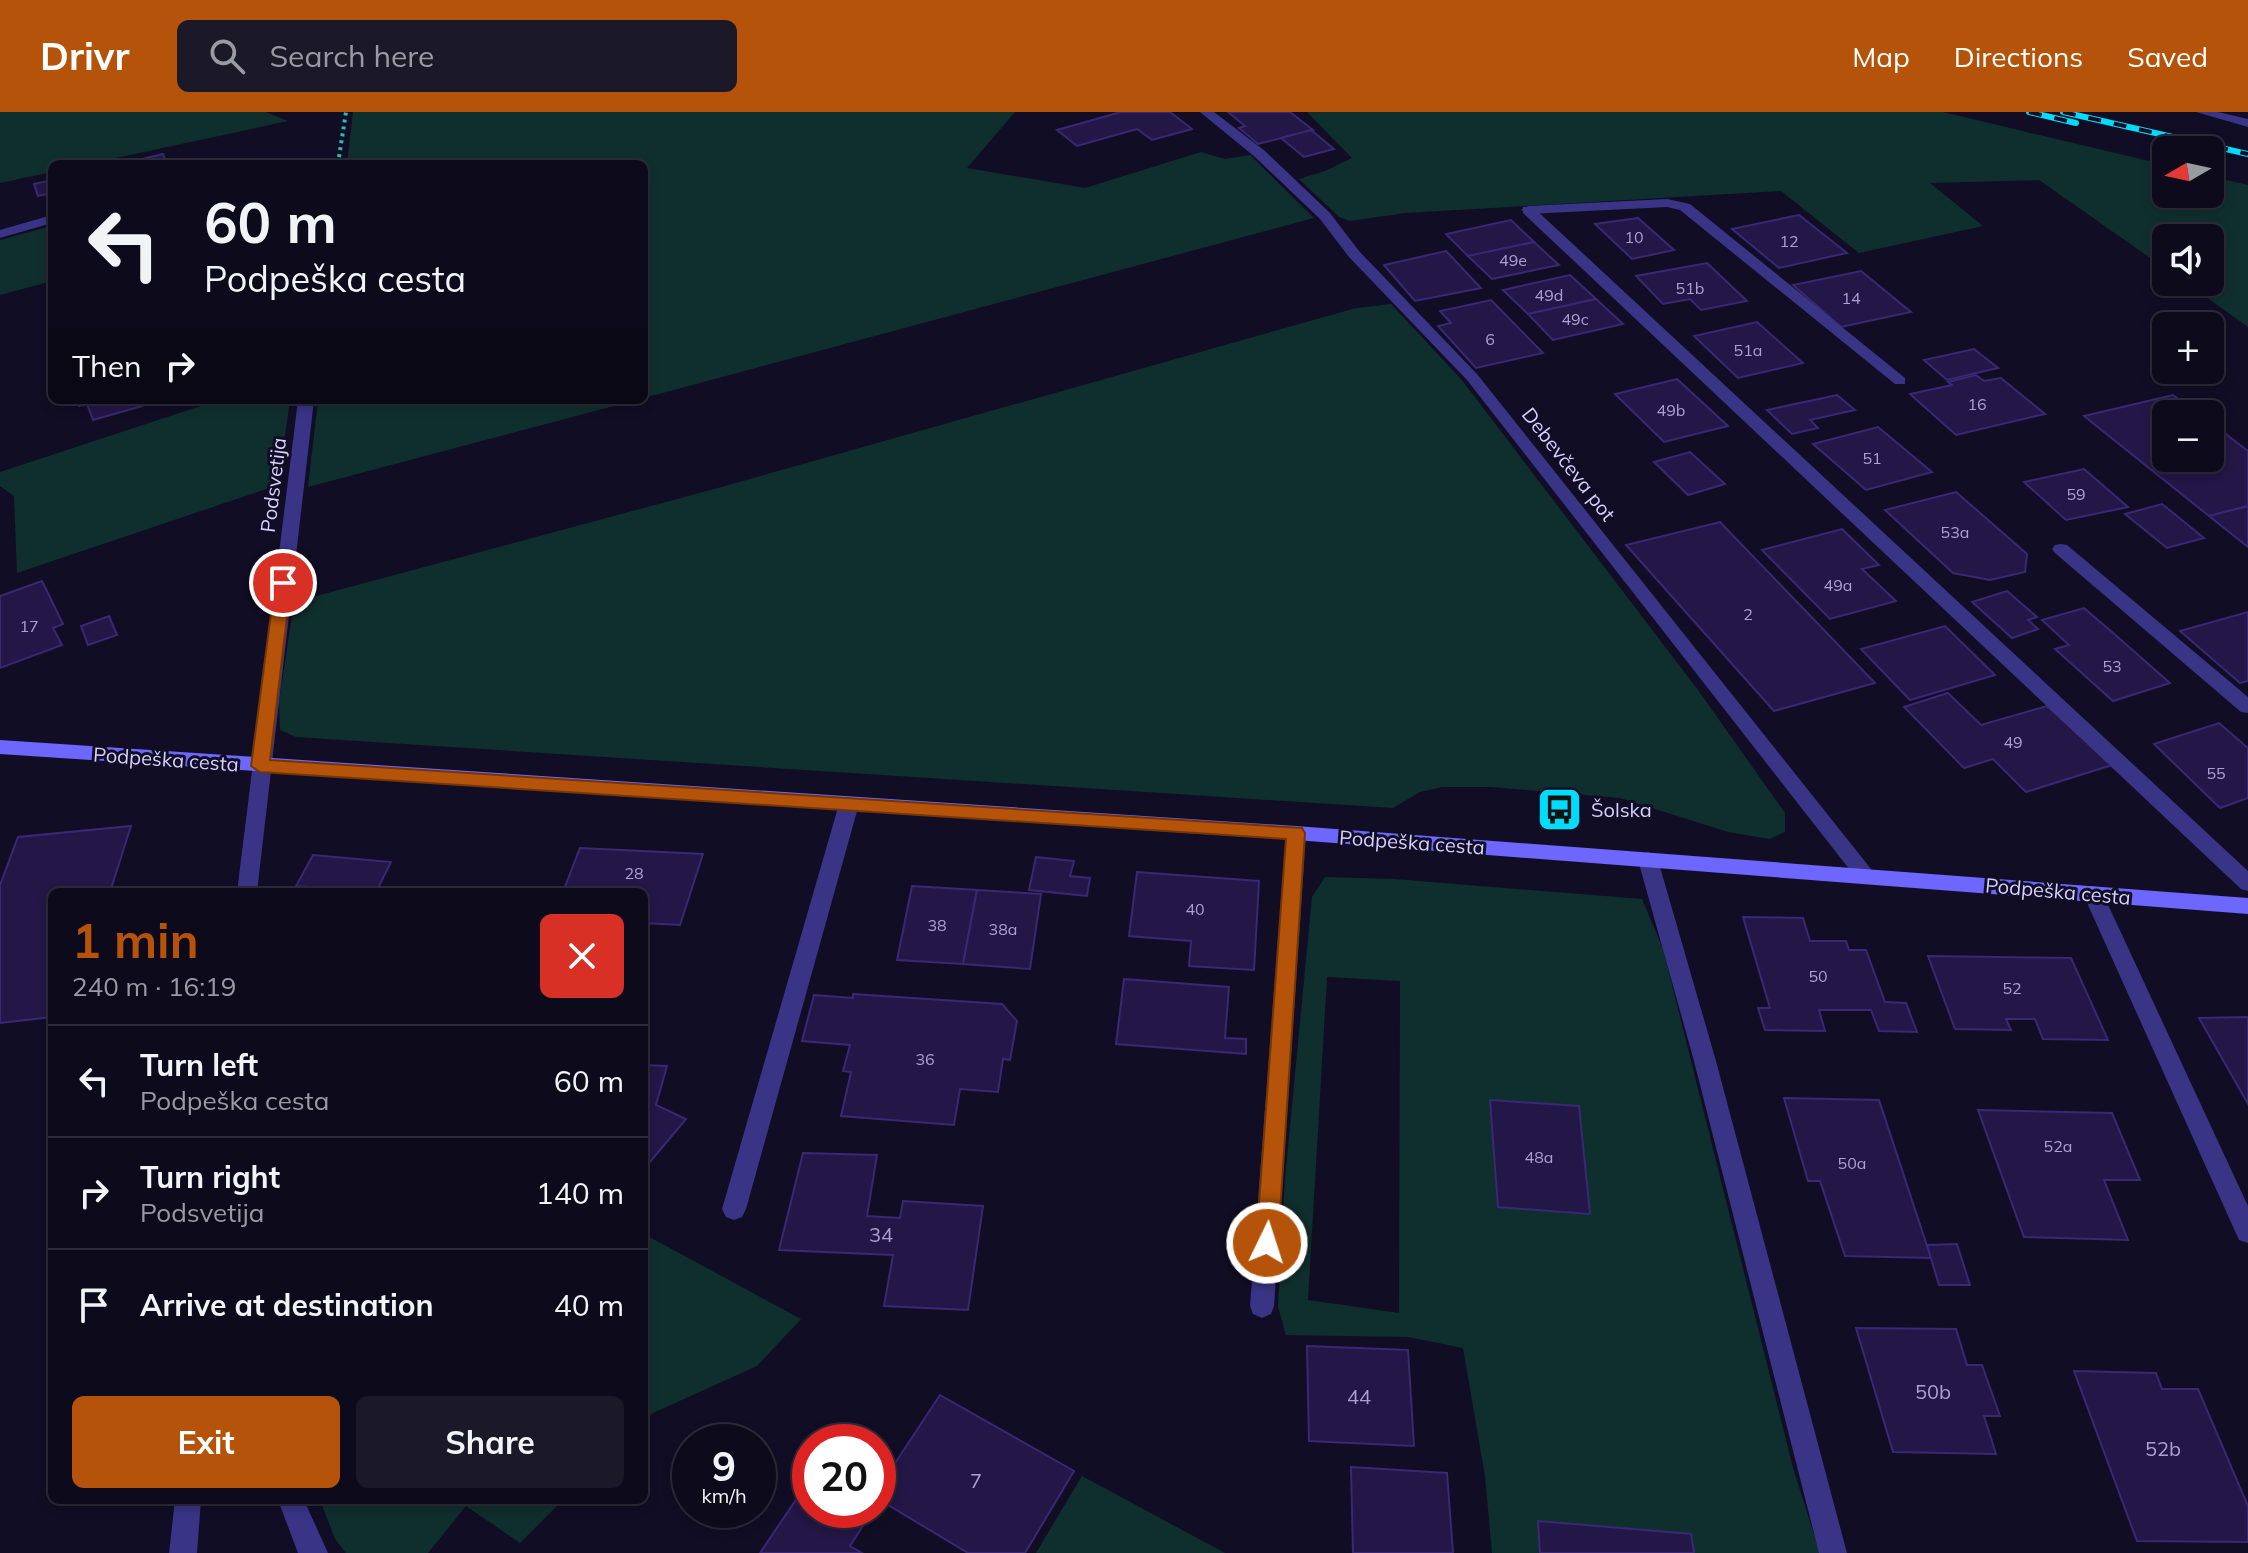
<!DOCTYPE html>
<meta charset="utf-8">
<style>
:root{--surface:#0d0a1b;--page:#1b1828;--text:#f1f3f6;--muted:#9a9aa3;--line:#2d2b3a;--accent:#b45309}
body{margin:0;font-family:Mulish,sans-serif;background:var(--page);color:var(--text);height:100vh;display:flex;flex-direction:column;font-size:30px;white-space:nowrap}
*{box-sizing:border-box;margin:0}
p{font-size:26px;color:var(--muted)}
.icon{flex:none;width:44px;height:44px;fill:none;stroke:currentColor;stroke-width:2;stroke-linecap:round;stroke-linejoin:round}
.map{position:relative;flex:1;overflow:hidden}
.panel{position:absolute;left:48px;top:776px;width:600px;height:616px;display:flex;flex-direction:column;background:var(--surface);border-radius:12px;box-shadow:0 4px 12px #0003,0 0 0 2px var(--line)}
.panel>*{flex:none}
.banner{position:absolute;left:48px;top:48px;width:600px;height:244px;border-radius:12px;box-shadow:0 4px 12px #0003,0 0 0 2px var(--line);background:#0d0a1b;color:var(--text);overflow:hidden}
.needle{width:52px;rotate:261deg}
.controls{position:absolute;left:2152px;top:24px;display:grid;gap:16px}
.controls a{display:grid;place-items:center;width:72px;height:72px;border-radius:12px;background:var(--surface);box-shadow:0 4px 12px #0003,0 0 0 2px var(--line);font-size:40px}
.speed{position:absolute;left:672px;top:1312px;display:flex;gap:16px;font-size:40px;font-weight:700;text-align:center}
.speed>*{display:grid;place-content:center;width:104px;height:104px;border-radius:50%;background:var(--surface);box-shadow:0 4px 12px #0003,0 0 0 2px var(--line);line-height:1}
.speed small{font-size:20px;font-weight:400}
.speed .limit{border:12px solid #d22;background:#fff;color:#111}
.pin{position:absolute;display:grid;place-items:center;width:68px;height:68px;color:#fff;margin:-34px;border:4px solid #fff;border-radius:50%;box-shadow:0 2px 8px #0007}
.me{position:absolute;width:88px;margin:-44px;rotate:4deg;stroke-linejoin:round;filter:drop-shadow(0 0 6px #0008)}
.turn{display:flex;align-items:center;gap:28px;height:168px;padding:0 24px;font-size:36px}
.turn .icon{width:104px;height:104px;stroke-width:2.5}
.turn b{display:block;font-size:56px;line-height:68px}
.then{display:flex;align-items:center;height:76px;padding:0 24px;background:#0003;gap:16px;font-size:30px}
.round{display:grid;place-items:center;flex:none;width:84px;height:84px;border-radius:12px;background:var(--page)}
.overview{display:flex;align-items:center;justify-content:space-between;height:136px;padding:0 24px}
h1{font-size:48px;font-weight:700;line-height:60px;color:var(--accent)}
.primary-button{display:flex;gap:16px;margin-top:auto;padding:16px 24px}
.primary-button a{flex:1;height:92px;border-radius:12px;background:var(--accent);color:#fff;font-size:32px;font-weight:700;line-height:92px;text-align:center}
.primary-button a+a{background:var(--page);color:var(--text)}
ul{padding:0;list-style:none}
li{display:flex;align-items:center;gap:24px;height:112px;padding:0 24px;border-top:2px solid var(--line)}
li div{flex:1}
li b{display:block;font-size:30px}
li em{font-style:normal}
header{display:flex;align-items:center;gap:48px;box-sizing:border-box;height:112px;padding:0 40px;background:var(--accent);color:#fff}
header strong{font-size:38px}
nav{display:flex;gap:44px;margin-inline-start:auto;font-size:28px}
.search{width:560px;height:72px;background:var(--page);display:flex;align-items:center;gap:20px;box-sizing:border-box;padding:0 28px;border-radius:12px;color:var(--muted);font-size:30px}
.map>svg:first-child{display:block}
</style>
<header>
<strong>Drivr</strong>
<div class="search"><svg class="icon" aria-label="search" viewBox="0 0 24 24"><circle cx="10" cy="10" r="6"/><path d="M15 15l6 6"/></svg>Search here</div>
<nav><a>Map</a><a>Directions</a><a>Saved</a></nav>
</header>
<div class="map">
<svg width="2248" height="1441" viewBox="0 0 2248 1441">
<rect width="100%" height="100%" fill="#110d24"/>
<g fill="#0f2f2e" fill-rule="evenodd">
<path d="M0,0H266L288,9L88,52H52V60L0,71Z"/>
<path d="M353,0H1015L967,56L1085,76L1201,40L1225,47L1250,43L1314,106L644,286V52H347Z"/>
<path d="M1307,0H1943L2166,53V82H2210V64L2248,73V215L2185,170H2210V126H2166V157L2039,68L1930,71L1983,114L1859,141L1781,79L1405,101L1350,109L1339,105L1299,67L1325,59L1352,46Z"/>
<path d="M52,114V169L0,183V128Z"/>
<path d="M1391,192L1461,267L1698,578L1785,701V720L1769,727L1728,720L1620,686L1491,675H1442L1420,680L1393,696L296,625L280,618L279,590L294,490L718,376L1356,196Z"/>
<path d="M219,288H290L278,373L17,461L14,384L0,374V360Z"/>
<path d="M318,288H637L308,375Z"/>
<path d="M1325,765L1394,767L1642,787L1663,837L1793,1356L1820,1441H1492L1485,1364L1463,1236L1408,1225L1286,1223L1278,1195L1285,1067L1312,785ZM1327,865L1400,869L1399,1201L1308,1188Z"/>
<path d="M644,1122L801,1207L757,1254L653,1301L644,1309Z"/>
<path d="M1082,1364L1225,1441H1036Z"/>
<path d="M320,1388H563L520,1431L466,1394L428,1441H346L335,1427Z"/>
</g>
<g fill="#221746" stroke="#392874" stroke-width="2">
<path d="M1121,0H1170L1192,17L1152,28L1137,17L1077,34L1057,18Z"/>
<path d="M1228,0H1290L1313,18L1258,32L1239,16L1245,14Z"/>
<path d="M1311,18L1334,37L1304,45L1281,26Z"/>
<path d="M163,42L167,52H122Z"/>
<path d="M52,68V81L38,84L34,72Z"/>
<path d="M1799,103L1847,141L1779,156L1732,117Z"/>
<path d="M1638,106L1674,138L1632,147L1595,112Z"/>
<path d="M1511,108L1534,130L1468,144L1446,122Z"/>
<path d="M1534,130L1559,153L1492,167L1468,144Z"/>
<path d="M1446,139L1481,176L1415,189L1384,153Z"/>
<path d="M1707,151L1747,189L1701,198L1690,187L1663,192L1636,164Z"/>
<path d="M1861,159L1911,200L1841,215L1793,173Z"/>
<path d="M1570,163L1596,187L1528,202L1503,178Z"/>
<path d="M1596,187L1623,212L1553,228L1528,202Z"/>
<path d="M1491,188L1543,241L1476,256L1438,214L1451,211L1440,199Z"/>
<path d="M1757,210L1803,251L1738,266L1694,224Z"/>
<path d="M1974,237L1998,256L1947,268L1924,248Z"/>
<path d="M1976,263L1984,269L2001,266L2045,302L1956,323L1910,282L1952,273L1948,270Z"/>
<path d="M1677,267L1728,314L1664,330L1615,282Z"/>
<path d="M1837,283L1855,298L1810,308L1818,316L1792,322L1767,298Z"/>
<path d="M2173,283L2199,302H2166V346H2210V310L2248,339V394L2209,404L2084,304Z"/>
<path d="M77,288H140L142,294L93,308L87,292L79,294Z"/>
<path d="M1878,315L1932,360L1866,378L1813,332Z"/>
<path d="M1690,340L1725,372L1688,383L1654,350Z"/>
<path d="M2084,357L2128,395L2066,408L2024,370Z"/>
<path d="M1956,380L2027,442L2025,460L1990,468L1953,461L1885,398Z"/>
<path d="M2162,392L2204,426L2167,436L2125,402Z"/>
<path d="M2248,394V435L2209,404Z"/>
<path d="M1720,410L1875,571L1774,599L1626,433Z"/>
<path d="M1842,417L1879,453L1862,457L1896,489L1830,507L1762,438Z"/>
<path d="M42,469L63,512L53,516L62,533L0,556V484Z"/>
<path d="M2007,479L2037,505L2028,508L2038,517L2012,526L1972,490Z"/>
<path d="M2084,496L2112,520L2170,571L2113,589L2055,537L2069,533L2042,508Z"/>
<path d="M2248,500V569L2240,571L2180,519Z"/>
<path d="M109,504L117,523L88,533L81,514Z"/>
<path d="M1945,514L1995,563L1910,588L1861,537Z"/>
<path d="M1948,581L1981,613L2047,594L2112,653L2026,680L1993,647L1964,656L1904,595Z"/>
<path d="M2219,611L2248,636V686L2220,696L2154,632Z"/>
<path d="M131,714L110,780H52V905L0,911V773L18,725Z"/>
<path d="M580,736L703,742L680,813L644,811V780H563Z"/>
<path d="M313,743L391,750L376,780L296,774Z"/>
<path d="M1036,745L1074,749L1070,764L1090,766L1087,784L1029,778Z"/>
<path d="M1137,760L1259,769L1254,858L1189,854L1191,829L1129,824Z"/>
<path d="M912,774L977,778L963,852L897,848Z"/>
<path d="M977,778L1041,782L1030,857L963,852Z"/>
<path d="M1743,805L1803,806L1810,829H1846L1849,838H1866L1885,890L1906,891L1917,920L1879,919L1871,898H1819L1825,919L1765,918L1758,896H1770Z"/>
<path d="M1928,844L2071,846L2108,928L2043,927L2035,907H2006L2011,918L1955,917Z"/>
<path d="M1124,867L1229,875L1225,926L1246,927V942L1116,932Z"/>
<path d="M853,882L1002,892L1017,909L1010,948L1003,947L998,980L960,977L954,1013L841,1004L851,960L843,959L850,933L802,929L814,883L853,886Z"/>
<path d="M2248,905V992L2199,906Z"/>
<path d="M644,953L667,954L656,993L686,1007L644,1057Z"/>
<path d="M1784,986L1879,988L1931,1146L1845,1144L1820,1069H1808Z"/>
<path d="M1490,988L1579,994L1590,1102L1498,1095Z"/>
<path d="M1978,998L2112,1001L2140,1068H2104L2128,1128L2024,1125Z"/>
<path d="M803,1041L877,1043L867,1104L900,1106L903,1089L983,1094L968,1198L884,1194L893,1143L779,1138Z"/>
<path d="M1957,1132L1970,1173H1939L1927,1133Z"/>
<path d="M1856,1216L1956,1217L1967,1253H1982L2000,1304H1984L1996,1342L1893,1340Z"/>
<path d="M1307,1234L1408,1238L1414,1334L1309,1329Z"/>
<path d="M2074,1259L2156,1261L2162,1277H2198L2248,1394V1430L2137,1429Z"/>
<path d="M940,1283L1074,1359L1025,1441H968L878,1387V1377Z"/>
<path d="M1351,1355L1447,1361L1453,1441H1353Z"/>
<path d="M810,1367V1398H862L870,1403L850,1434L862,1441H760Z"/>
<path d="M1538,1409L1691,1422L1694,1441H1540Z"/>
</g>
<g fill="none" stroke-linecap="round" stroke-linejoin="round">
<path stroke="#26bdb7" stroke-width="4" stroke-dasharray="3 4" stroke-linecap="butt" d="M338,52L346,0"/>
<g fill="#393486" fill-rule="evenodd">
<path d="M1667,87L1690,92L1905,266V272H1895L1680,98L1667,95L1528,102L1521,98L1528,94Z"/>
<path d="M2061,432L2067,433L2248,585V601L2241,600L2055,441L2052,437L2055,433Z"/>
<path d="M849,685L856,687L859,692L746,1097L742,1105L734,1108L726,1105L722,1097L839,692L842,687Z"/>
<path d="M1296,714L1303,716L1306,721L1274,1194L1271,1202L1262,1206L1253,1202L1250,1194L1286,721L1289,716Z"/>
<path d="M278,1388H304L328,1441H298Z"/>
</g>
<g fill="#393486" fill-rule="evenodd">
<path d="M1200,0H1214L1265,39L1330,101L1359,139L1477,262L1871,757L1874,762L1871,767H1857L1467,268L1349,145L1320,107L1255,45Z"/>
<path d="M2196,0H2218L2248,7V15Z"/>
<path d="M1523,95H1533L2248,759V779L2241,777L1523,101Z"/>
<path d="M52,103V111L0,126V118Z"/>
<path d="M298,288H314L257,780H237Z"/>
<path d="M1648,740L1655,743L1658,748L1716,949L1847,1441H1819L1694,949L1638,748L1641,743Z"/>
<path d="M2093,774L2100,776L2103,782L2248,1094V1131L2239,1128L2083,782L2086,776Z"/>
<path d="M175,1388H201L197,1441H169Z"/>
</g>
<path fill="#6e67ff" fill-rule="evenodd" d="M0,628L1296,714L2248,786V802L1296,728L0,642Z"/>
<defs>
<g id="rail">
<path d="M2029,0L2076,11"/>
<path d="M2063,0L2248,42"/>
</g>
</defs>
<use href="#rail" stroke="#00dcfb" stroke-width="6"/>
<use href="#rail" stroke="#110d24" stroke-width="4" stroke-dasharray="13" stroke-linecap="butt"/>
</g>
<path fill="#b45309" stroke="#753606" stroke-width="2" d="M283,466L291,471L270,648L1302,716L1305,721L1278,1131L1274,1138L1267,1141L1259,1138L1256,1131L1286,727L260,660L251,654L275,471Z"/>
<defs>
<symbol id="bus-square" viewBox="-11 -11 22 22"><rect x="-9" y="-9" width="18" height="18" rx="4" fill="#00dcfb" stroke="#110d24"/><path d="M-5-6H5V4H4V6H2V4H-2V6H-4V4H-5ZM-3.5-4V0h7V-4ZM-3.5 1.2v1.5H-2V1.2ZM2 1.2v1.5H3.5V1.2Z" fill="#111"/></symbol>
</defs>
<g fill-rule="evenodd">
<use href="#bus-square" x="1534" y="672" width="51" height="51"/>
</g>
<g text-anchor="middle" dominant-baseline="central" stroke-width="6" stroke-linejoin="round" paint-order="stroke">
<g font-size="16" fill="#a9a2d1">
<text x="1634" y="125">10</text>
<text x="1789" y="129">12</text>
<text x="1513" y="148">49e</text>
<text x="1690" y="176">51b</text>
<text x="1549" y="183">49d</text>
<text x="1851" y="186">14</text>
<text x="1575" y="207">49c</text>
<text x="1490" y="227">6</text>
<text x="1748" y="238">51a</text>
<text x="1977" y="292">16</text>
<text x="1671" y="298">49b</text>
<text x="1872" y="346">51</text>
<text x="2076" y="382">59</text>
<text x="1955" y="420">53a</text>
<text x="1838" y="473">49a</text>
<text x="1748" y="502">2</text>
<text x="29" y="514">17</text>
<text x="2112" y="554">53</text>
<text x="2013" y="630">49</text>
<text x="2216" y="661">55</text>
<text x="634" y="761">28</text>
<text x="1195" y="797">40</text>
<text x="937" y="813">38</text>
<text x="1003" y="817">38a</text>
<text x="1818" y="864">50</text>
<text x="2012" y="876">52</text>
<text x="925" y="947">36</text>
<text x="2058" y="1034">52a</text>
<text x="1539" y="1045">48a</text>
<text x="1852" y="1051">50a</text>
</g>
<g font-size="20" fill="#d6d0ff" stroke="#110d24">
<text transform="translate(1569 352) rotate(52)">Debevčeva pot</text>
<text transform="translate(273 373) rotate(-83)">Podsvetija</text>
<text transform="translate(166 647) rotate(4)">Podpeška cesta</text>
<text transform="translate(1412 730) rotate(4)">Podpeška cesta</text>
<text transform="translate(2058 779) rotate(5)">Podpeška cesta</text>
</g>
<g font-size="20" fill="#d6d0ff" stroke="#110d24" text-anchor="start">
<text x="1591" y="697">Šolska</text>
</g>
<g font-size="20" fill="#a9a2d1">
<text x="881" y="1122">34</text>
<text x="1933" y="1279">50b</text>
<text x="1359" y="1284">44</text>
<text x="2163" y="1336">52b</text>
<text x="976" y="1368">7</text>
</g>
</g>
</svg>
<div class="controls">
<a><svg class="needle" viewBox="-14 -14 28 28"><path d="M0-13l5 13h-10z" fill="#e53935"/><path d="M0 13l5-13h-10z" fill="#9a9aa3"/></svg></a>
<a><svg class="icon" aria-label="sound" viewBox="0 0 24 24"><path d="M4 9h4l5-4v14l-5-4H4zM17 9q2 3 0 6"/></svg></a>
<a>+</a>
<a>−</a>
</div>
<div class="speed"><div>9<small>km/h</small></div><div class="limit">20</div></div>
<div class="pin" style="left:283px;top:471px;background:#d93025"><svg class="icon" aria-label="arrive" viewBox="0 0 24 24"><path d="M6 21V4h12l-3 4 3 4H6"/></svg></div>
<svg class="me" style="left:1267px;top:1131px" viewBox="-20 -20 40 40"><circle r="17" fill="#b45309" stroke="#fff" stroke-width="3"/><path d="M0-11L8 9 0 5-8 9z" fill="#fff"/></svg>
<div class="banner">
<div class="turn"><svg class="icon" aria-label="left" viewBox="0 0 24 24"><path d="M17 20v-9H6M10 6l-5 5 5 5"/></svg><div><b>60 m</b>Podpeška cesta</div></div>
<div class="then">Then<svg class="icon" aria-label="right" viewBox="0 0 24 24"><path d="M7 20v-9h11M14 6l5 5-5 5"/></svg></div>
</div>
<section class="panel">
<div class="overview"><div><h1>1 min</h1><p>240 m · 16:19</p></div><a class="round" style="background:#d93025;color:#fff"><svg class="icon" aria-label="close" viewBox="0 0 24 24"><path d="M6 6l12 12M18 6L6 18"/></svg></a></div>
<ul>
<li><svg class="icon" aria-label="left" viewBox="0 0 24 24"><path d="M17 20v-9H6M10 6l-5 5 5 5"/></svg><div><b>Turn left</b><p>Podpeška cesta</p></div><em>60 m</em></li>
<li><svg class="icon" aria-label="right" viewBox="0 0 24 24"><path d="M7 20v-9h11M14 6l5 5-5 5"/></svg><div><b>Turn right</b><p>Podsvetija</p></div><em>140 m</em></li>
<li><svg class="icon" aria-label="arrive" viewBox="0 0 24 24"><path d="M6 21V4h12l-3 4 3 4H6"/></svg><div><b>Arrive at destination</b></div><em>40 m</em></li>
</ul>
<div class="primary-button"><a>Exit</a><a>Share</a></div>
</section>
</div>
